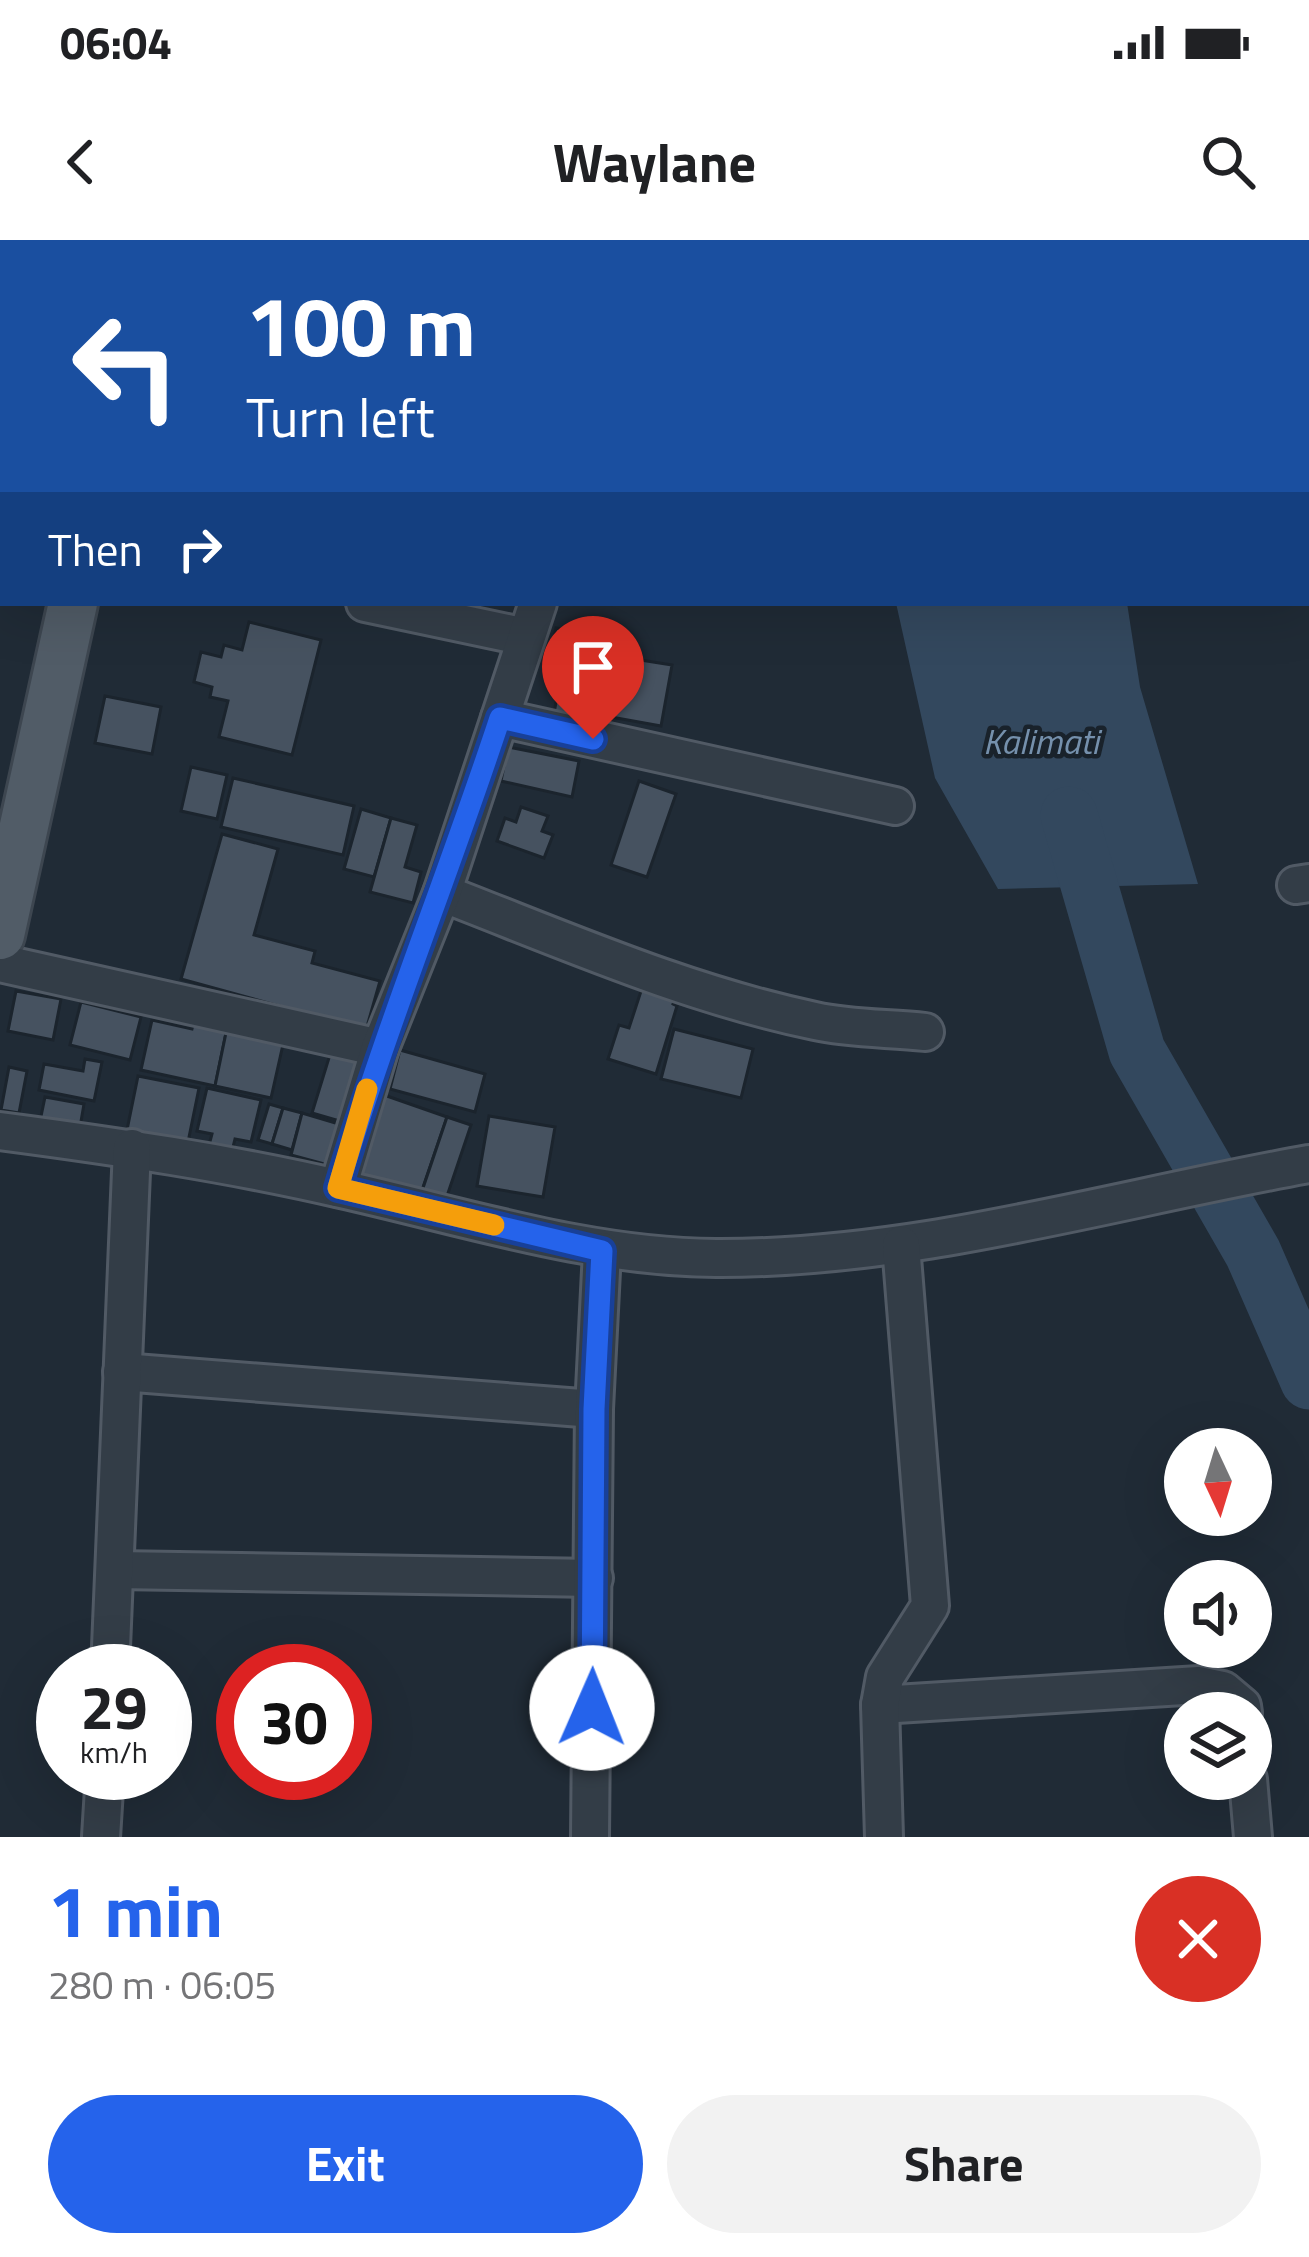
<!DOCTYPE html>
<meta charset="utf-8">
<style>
:root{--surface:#fff;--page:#f2f2f2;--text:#202124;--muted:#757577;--accent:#2563eb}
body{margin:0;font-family:"Titillium Web",sans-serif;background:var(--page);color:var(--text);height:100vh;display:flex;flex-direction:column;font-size:45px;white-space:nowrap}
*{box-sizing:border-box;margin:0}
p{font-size:39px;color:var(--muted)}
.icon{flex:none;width:66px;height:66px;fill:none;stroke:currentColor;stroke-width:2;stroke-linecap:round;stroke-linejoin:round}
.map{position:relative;height:1597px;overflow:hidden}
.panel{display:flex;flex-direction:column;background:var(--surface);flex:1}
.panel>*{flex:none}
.top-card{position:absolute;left:0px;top:0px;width:1311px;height:366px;box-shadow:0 12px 48px #0002;background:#1a4fa0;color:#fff;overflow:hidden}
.needle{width:78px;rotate:176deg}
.fabs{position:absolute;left:1164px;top:1188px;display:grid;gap:24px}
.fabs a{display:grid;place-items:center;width:108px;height:108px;border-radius:50%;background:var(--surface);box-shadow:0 12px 48px #0002;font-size:60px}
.speed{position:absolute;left:36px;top:1404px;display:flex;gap:24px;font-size:60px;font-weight:700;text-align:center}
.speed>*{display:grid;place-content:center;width:156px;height:156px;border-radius:50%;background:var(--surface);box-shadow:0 12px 48px #0002;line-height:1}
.speed small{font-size:30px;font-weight:400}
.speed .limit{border:18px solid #d22;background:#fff;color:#111}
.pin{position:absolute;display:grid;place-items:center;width:102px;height:102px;color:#fff;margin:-123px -51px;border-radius:50% 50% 50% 0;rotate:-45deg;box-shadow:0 0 12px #0007}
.pin .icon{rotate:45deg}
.me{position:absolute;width:132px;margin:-66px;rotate:1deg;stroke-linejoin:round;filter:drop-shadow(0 0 9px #0008)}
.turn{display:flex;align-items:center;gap:42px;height:252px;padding:0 48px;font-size:54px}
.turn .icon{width:156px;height:156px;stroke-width:2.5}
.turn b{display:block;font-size:84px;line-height:102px}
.then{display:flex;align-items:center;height:114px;padding:0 48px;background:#0003;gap:24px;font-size:45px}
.round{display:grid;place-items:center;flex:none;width:126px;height:126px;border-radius:63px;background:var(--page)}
.head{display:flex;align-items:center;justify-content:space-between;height:204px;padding:0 48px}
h1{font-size:72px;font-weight:700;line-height:90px;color:var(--accent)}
.cta{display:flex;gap:24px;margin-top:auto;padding:24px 48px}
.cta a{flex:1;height:138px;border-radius:72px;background:var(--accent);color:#fff;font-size:48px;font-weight:700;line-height:138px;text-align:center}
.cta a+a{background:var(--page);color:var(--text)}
.status{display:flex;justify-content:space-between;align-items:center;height:84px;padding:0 60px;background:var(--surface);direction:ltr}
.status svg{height:33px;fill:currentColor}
header{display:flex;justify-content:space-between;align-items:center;height:156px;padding:0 48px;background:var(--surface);font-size:54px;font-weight:700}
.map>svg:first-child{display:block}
</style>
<div class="status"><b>06:04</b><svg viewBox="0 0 49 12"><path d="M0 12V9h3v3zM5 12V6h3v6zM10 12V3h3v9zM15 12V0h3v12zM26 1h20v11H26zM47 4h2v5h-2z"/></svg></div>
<header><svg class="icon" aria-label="back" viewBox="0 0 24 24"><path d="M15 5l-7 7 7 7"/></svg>Waylane<svg class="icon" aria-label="search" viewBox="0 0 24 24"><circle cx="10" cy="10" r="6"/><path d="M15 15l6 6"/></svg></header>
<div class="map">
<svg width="1309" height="1597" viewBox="0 0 1309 1597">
<rect width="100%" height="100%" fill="#202b36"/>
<path fill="#33485e" d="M896,363H1127L1140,447L1198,644L998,649L935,538Z"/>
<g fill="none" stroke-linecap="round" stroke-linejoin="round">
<path stroke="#33485e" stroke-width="57" d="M1069,575L1137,811L1253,1013L1309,1141"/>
</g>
<g fill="#465260" stroke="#1b242d" stroke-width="3">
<path d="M249,382L321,400L292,515L219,497L228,461L210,457L212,447L194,442L201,412L221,417L224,405L242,410Z"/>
<path d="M556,388L612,398L609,415L672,425L661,486L600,475L596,492L552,484L561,435L547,433Z"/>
<path d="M105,456L161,467L152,514L95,503Z"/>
<path d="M508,507L579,521L572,557L501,541Z"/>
<path d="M191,527L227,535L217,579L181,571Z"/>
<path d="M233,538L354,566L343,615L221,587Z"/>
<path d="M639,541L676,554L647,637L611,625Z"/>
<path d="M521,567L548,576L542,591L553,595L544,618L497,601L505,578L516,582Z"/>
<path d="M361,569L391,578L374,637L344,629Z"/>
<path d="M391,578L417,585L405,627L421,632L413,663L370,652Z"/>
<path d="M222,594L278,609L254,695L315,711L312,723L380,741L366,790L181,739Z"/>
<path d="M643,745L676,755L673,764L677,766L656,834L608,819L619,785L629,788Z"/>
<path d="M16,751L61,759L53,800L8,791Z"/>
<path d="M81,762L141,777L130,820L70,805Z"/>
<path d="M152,780L192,789L194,781L227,788L215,846L141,830Z"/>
<path d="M227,788L284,800L271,858L215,846Z"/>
<path d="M674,789L753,809L741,858L661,839Z"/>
<path d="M332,808L362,817L343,882L312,873Z"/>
<path d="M400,810L485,834L475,872L390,849Z"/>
<path d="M85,819L102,822L94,861L39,850L44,824L83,831Z"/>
<path d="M9,827L27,831L19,873L1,870Z"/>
<path d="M138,836L199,848L187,907L126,895Z"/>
<path d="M207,848L261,860L251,902L235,899L231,915L208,909L212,894L197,891Z"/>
<path d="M384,855L447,877L418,962L355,941Z"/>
<path d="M45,857L84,864L79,893L39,886Z"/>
<path d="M269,864L283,868L272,904L258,900Z"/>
<path d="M283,868L302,873L292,910L272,904Z"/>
<path d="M302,873L339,884L328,925L291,915Z"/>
<path d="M489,876L555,887L543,957L477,946Z"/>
<path d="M447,877L471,885L446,959L422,951Z"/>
</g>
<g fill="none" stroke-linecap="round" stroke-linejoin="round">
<defs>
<g id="minor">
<path d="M414,3L415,0"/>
<path d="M663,3L664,0"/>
<path d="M1308,68H1309"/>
<path d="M0,158L3,159"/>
<path d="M1308,312H1309"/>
<path d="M365,363L526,397"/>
<path d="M500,478L895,566"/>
<path d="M1296,645L1309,643"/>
<path d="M442,653C564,700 686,754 815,781C850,789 889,788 925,792"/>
<path d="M0,723L380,808"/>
<path d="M0,891C114,906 229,923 341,949C466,977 587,1017 716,1018C917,1019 1113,959 1309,924"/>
<path d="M338,948L380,808L442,653L538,363"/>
<path d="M122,1132L594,1169"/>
<path d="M116,1330L594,1338"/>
<path d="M110,1431L132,908"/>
<path d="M880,1465L1199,1445L1223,1450L1242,1466L1243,1473"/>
<path d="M1248,1539L1253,1597"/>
<path d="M101,1597L105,1533"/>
<path d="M590,1597L594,1169L602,1011"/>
<path d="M884,1597L880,1465L885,1437L930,1366L901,1005"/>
</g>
<g id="major">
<path d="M150,3L151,0"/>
<path d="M0,695L73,363"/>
</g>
</defs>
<use href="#minor" stroke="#515a65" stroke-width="42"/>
<use href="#major" stroke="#3d4650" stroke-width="54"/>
<use href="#minor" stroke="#333d47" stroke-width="36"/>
<use href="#major" stroke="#515c67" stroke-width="48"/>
</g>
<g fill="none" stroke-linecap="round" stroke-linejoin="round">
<defs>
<path id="route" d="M592,1468L594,1169L602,1011L338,948C385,789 448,636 500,478L593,499"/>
</defs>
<use href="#route" stroke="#184099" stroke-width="30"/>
<use href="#route" stroke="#2563eb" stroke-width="21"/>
<path stroke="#f59e0b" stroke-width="21" d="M367,849L338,948L494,985"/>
</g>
<g text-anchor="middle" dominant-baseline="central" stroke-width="9" stroke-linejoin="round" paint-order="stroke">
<g font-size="36" font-style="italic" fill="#7590ac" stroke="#19222b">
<text x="1041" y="500">Kalimati</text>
</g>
</g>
</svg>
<div class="fabs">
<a><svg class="needle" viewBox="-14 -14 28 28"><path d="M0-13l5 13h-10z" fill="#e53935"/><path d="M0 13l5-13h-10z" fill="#757577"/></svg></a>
<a><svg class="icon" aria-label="sound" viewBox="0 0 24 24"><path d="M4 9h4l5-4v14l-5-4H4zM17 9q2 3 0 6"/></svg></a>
<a><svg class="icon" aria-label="layers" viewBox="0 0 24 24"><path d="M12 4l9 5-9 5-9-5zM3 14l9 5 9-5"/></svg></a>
</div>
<div class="speed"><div>29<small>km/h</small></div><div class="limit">30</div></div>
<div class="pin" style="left:593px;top:499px;background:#d93025"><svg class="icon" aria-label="arrive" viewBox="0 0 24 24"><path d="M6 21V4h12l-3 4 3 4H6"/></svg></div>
<svg class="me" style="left:592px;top:1468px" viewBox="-20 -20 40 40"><circle r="19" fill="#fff"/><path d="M0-13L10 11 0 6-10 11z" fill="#2563eb"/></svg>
<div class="top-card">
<div class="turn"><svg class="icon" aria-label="left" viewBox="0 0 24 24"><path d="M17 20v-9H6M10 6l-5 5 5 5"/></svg><div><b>100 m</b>Turn left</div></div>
<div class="then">Then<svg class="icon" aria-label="right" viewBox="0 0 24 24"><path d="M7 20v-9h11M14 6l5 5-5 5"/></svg></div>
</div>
</div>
<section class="panel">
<div class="head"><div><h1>1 min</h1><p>280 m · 06:05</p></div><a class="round" style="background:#d93025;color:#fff"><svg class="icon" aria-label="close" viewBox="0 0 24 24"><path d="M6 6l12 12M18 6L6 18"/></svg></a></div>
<div class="cta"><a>Exit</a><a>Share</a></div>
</section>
